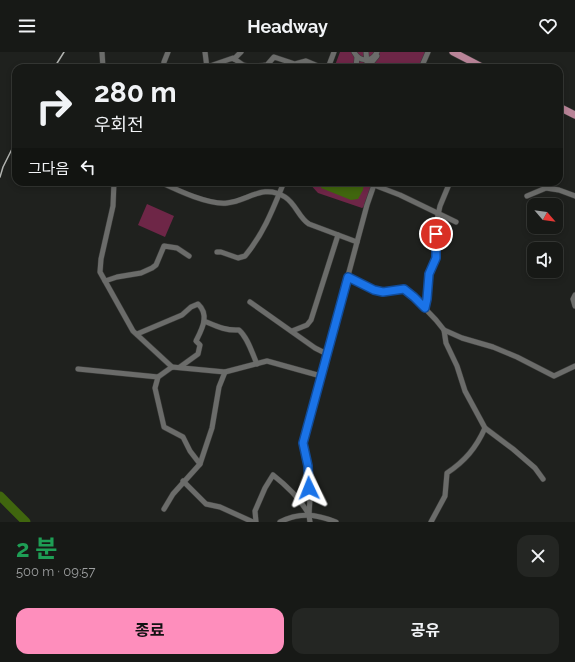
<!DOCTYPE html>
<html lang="ko">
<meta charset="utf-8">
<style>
:root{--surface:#171916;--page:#242623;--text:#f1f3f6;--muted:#9ea0a1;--line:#363835;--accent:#fe8ebc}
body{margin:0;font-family:Raleway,"Noto Sans KR",sans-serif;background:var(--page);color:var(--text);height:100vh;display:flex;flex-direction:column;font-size:15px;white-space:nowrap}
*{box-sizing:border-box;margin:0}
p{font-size:13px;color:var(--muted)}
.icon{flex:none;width:22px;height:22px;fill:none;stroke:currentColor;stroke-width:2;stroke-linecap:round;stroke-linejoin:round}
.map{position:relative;height:470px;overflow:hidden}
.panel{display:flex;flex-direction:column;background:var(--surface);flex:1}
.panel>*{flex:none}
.banner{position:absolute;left:12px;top:12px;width:551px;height:122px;border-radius:12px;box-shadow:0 2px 6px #0003,0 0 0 1px var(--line);background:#171916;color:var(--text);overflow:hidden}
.needle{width:26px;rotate:118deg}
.buttons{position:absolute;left:527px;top:146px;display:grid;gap:8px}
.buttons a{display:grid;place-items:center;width:36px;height:36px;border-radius:8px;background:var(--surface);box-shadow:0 2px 6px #0003,0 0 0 1px var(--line);font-size:20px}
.pin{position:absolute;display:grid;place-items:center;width:34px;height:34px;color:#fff;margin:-17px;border:2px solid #fff;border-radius:50%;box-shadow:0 1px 4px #0007}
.me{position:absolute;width:44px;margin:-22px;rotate:358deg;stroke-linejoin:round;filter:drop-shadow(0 0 3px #0008)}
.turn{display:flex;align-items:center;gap:14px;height:84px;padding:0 16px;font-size:18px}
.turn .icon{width:52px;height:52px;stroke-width:2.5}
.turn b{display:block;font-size:28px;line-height:34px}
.then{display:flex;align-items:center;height:38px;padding:0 16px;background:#0003;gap:8px;font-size:15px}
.round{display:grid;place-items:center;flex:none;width:42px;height:42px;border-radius:12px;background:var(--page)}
.headline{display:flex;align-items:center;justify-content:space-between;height:68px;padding:0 16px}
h1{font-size:24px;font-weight:700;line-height:30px;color:#1e9e55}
.cta{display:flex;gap:8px;margin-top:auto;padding:8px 16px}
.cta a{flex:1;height:46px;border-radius:12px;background:var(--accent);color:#111;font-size:16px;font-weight:700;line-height:46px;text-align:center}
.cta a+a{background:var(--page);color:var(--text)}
header{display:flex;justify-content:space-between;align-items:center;height:52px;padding:0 16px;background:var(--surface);font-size:18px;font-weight:700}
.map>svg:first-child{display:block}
</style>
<header><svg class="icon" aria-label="menu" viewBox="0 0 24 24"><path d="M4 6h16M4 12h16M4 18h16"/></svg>Headway<svg class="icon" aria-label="heart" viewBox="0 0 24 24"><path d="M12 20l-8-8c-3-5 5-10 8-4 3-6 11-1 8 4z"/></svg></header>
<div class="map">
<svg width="575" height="470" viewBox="0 0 575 470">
<rect width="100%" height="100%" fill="#1f211e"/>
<g fill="#6e2647">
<path d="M340,0H428L421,16H334Z"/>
<path d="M308,130H375L367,153L362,156L318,141Z"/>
<path d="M147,152L174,164L165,185L138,173Z"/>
</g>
<path fill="#40660e" d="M323,130H364L363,138L358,147L351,148L321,136Z"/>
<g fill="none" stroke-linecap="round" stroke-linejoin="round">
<path stroke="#40660e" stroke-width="9" d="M0,444L26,470"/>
<defs>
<g id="minor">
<path d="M102,0L103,16"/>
<path d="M205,0L207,16"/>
<path d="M354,0C359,10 372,11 377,0"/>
<path d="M366,0L367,11"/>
<path d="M234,7L241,0"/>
<path d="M207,15L233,6L243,13L251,15L267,13L274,5L295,12L306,9L318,14L328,16"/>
<path d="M163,16L164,10L168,0"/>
<path d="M328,16L334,0"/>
<path d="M357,16L356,15L357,5"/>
<path d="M367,16L377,4"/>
<path d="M421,16L428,0"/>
<path d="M114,130L113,154L101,207L100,220L133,279L172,315"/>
<path d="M160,130C177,138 208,153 227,151C248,149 263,131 285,145C296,152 299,166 309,172L357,190"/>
<path d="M374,133L400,143L456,170"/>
<path d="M527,144L546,136L559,138L575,144"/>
<path d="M217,200H221L238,206L245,204C264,181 273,157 284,130"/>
<path d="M348,225L374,238L383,240L404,237L414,245L436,268L444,278L462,286L493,295L517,305L554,324L575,314"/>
<path d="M105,229L117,225L141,221L152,216L156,213L164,194L177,196L189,204"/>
<path d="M575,243L573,247L575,254"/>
<path d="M250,250L315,296L327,302"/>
<path d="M425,256L427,247L429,222L436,206L435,192L436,172L440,154L450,130"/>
<path d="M204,269C216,274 226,279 239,278C248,286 252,301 257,312"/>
<path d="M444,278L446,291L457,314L465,339L485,376L513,397L535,416L543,427"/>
<path d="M292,279L307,273L311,268L338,183"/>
<path d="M137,282L182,263L191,255L198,252C210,263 202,277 196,289L200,293L198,302L180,315"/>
<path d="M78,317L158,325L172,315L225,320L267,309L321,324"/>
<path d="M158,325L155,336L164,375L183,385L190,399L200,412"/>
<path d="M183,429L206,452L220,455L253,470"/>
<path d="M164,457L173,442L200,412L212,376L219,335L225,320"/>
<path d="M256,470L255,459L265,436L273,423C287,434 299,445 308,461"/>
<path d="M280,470C299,460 316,462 336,470"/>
<path d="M310,470C308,461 310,454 310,445C309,426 307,410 303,391L367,153L375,130"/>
<path d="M431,470L445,444L447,421C465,409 476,396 485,376"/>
</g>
<g id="major">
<path d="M453,0L484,16"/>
<path d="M559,55L575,63"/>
</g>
</defs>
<use href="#minor" stroke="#3a3b39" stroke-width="6"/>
<use href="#major" stroke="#3a3b39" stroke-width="8"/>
<use href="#minor" stroke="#6b6c6a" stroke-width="5"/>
<use href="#major" stroke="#b98498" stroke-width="7"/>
<g stroke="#b2b4b1" stroke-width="1.5">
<path d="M54,16L64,0"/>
<path d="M0,125L3,115L16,89"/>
</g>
</g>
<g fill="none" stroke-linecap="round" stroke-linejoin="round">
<defs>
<path id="route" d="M309,436L308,414L303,391L348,225L374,238L383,240L404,237L414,245L425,256L427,247L429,222L436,206V182"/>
</defs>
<use href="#route" stroke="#114b97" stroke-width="10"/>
<use href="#route" stroke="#1a73e8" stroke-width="7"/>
</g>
</svg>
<div class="buttons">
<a><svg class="needle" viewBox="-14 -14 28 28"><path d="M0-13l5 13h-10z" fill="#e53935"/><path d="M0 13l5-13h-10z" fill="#9ea0a1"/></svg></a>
<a><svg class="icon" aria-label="sound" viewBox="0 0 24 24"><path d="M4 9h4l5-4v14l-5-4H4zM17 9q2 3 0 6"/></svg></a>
</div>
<div class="pin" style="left:436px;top:182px;background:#d93025"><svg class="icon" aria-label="arrive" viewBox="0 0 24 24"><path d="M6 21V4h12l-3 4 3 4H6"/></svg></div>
<svg class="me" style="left:309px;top:436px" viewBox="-20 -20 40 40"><path d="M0-17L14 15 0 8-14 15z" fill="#1a73e8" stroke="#fff" stroke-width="4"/></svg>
<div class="banner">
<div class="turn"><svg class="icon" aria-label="right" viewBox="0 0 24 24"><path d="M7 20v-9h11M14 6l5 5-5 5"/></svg><div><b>280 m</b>우회전</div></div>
<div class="then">그다음<svg class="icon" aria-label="left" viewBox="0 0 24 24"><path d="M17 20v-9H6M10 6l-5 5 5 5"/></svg></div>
</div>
</div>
<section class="panel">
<div class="headline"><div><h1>2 분</h1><p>500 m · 09:57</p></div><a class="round"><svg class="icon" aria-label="close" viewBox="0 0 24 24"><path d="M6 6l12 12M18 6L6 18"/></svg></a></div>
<div class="cta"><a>종료</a><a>공유</a></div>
</section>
